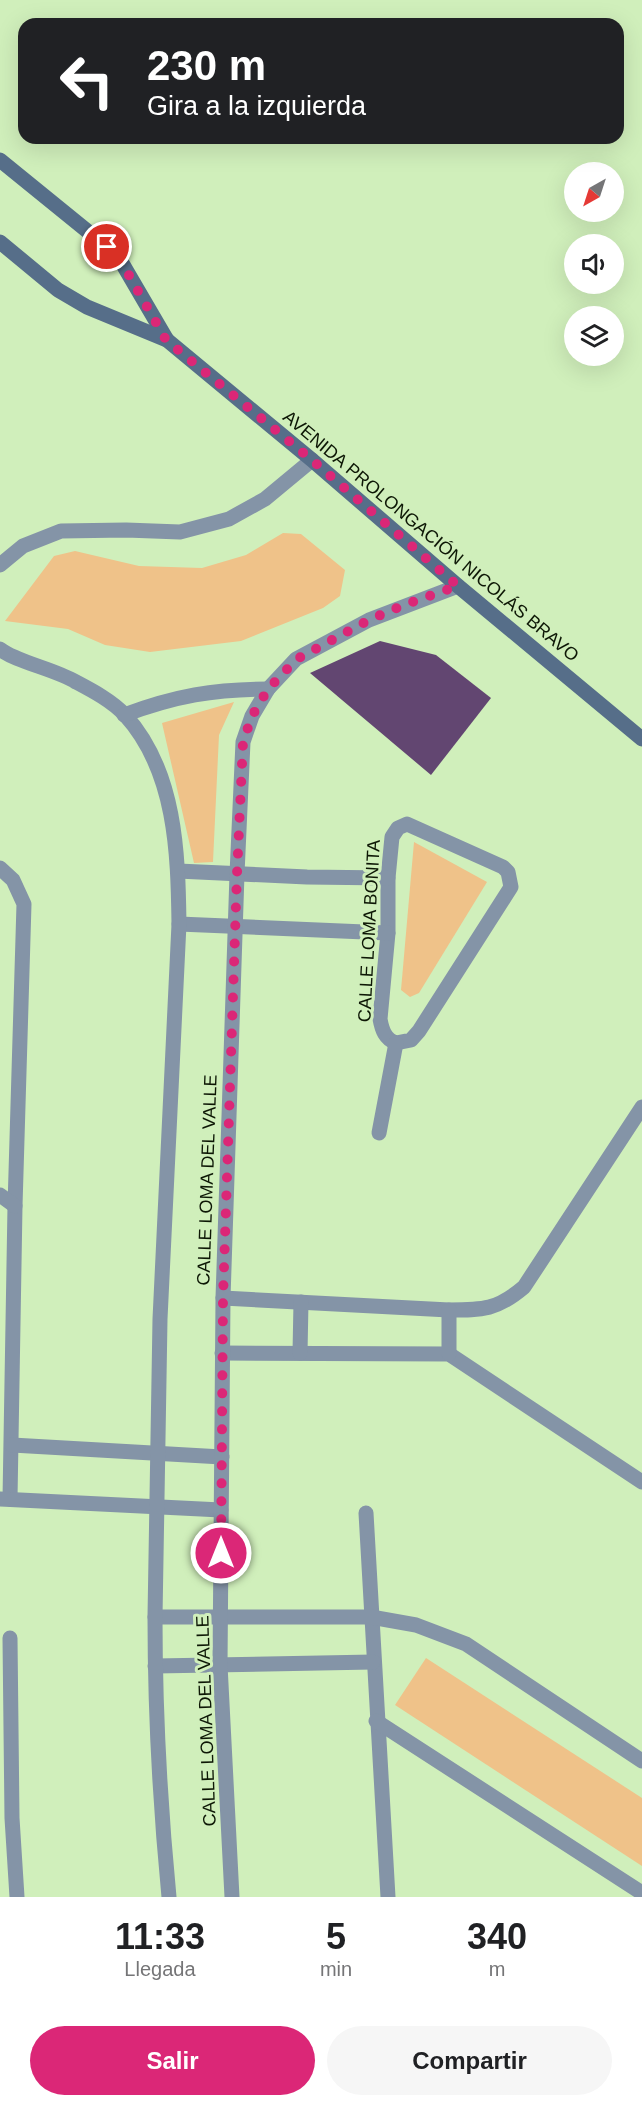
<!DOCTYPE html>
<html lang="es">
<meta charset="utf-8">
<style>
:root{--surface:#fff;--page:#f6f6f6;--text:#202124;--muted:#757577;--accent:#db2777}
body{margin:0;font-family:Arial,sans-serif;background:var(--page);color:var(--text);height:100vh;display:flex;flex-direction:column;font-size:22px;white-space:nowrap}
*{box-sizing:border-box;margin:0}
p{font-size:20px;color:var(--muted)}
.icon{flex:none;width:33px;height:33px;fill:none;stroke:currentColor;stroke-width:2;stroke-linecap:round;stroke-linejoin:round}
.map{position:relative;height:1897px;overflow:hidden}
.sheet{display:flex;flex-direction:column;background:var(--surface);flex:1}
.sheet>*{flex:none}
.top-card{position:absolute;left:18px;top:18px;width:606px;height:126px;border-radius:18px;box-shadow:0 6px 24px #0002;background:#202124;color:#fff;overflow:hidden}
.needle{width:39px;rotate:219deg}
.fabs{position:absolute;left:564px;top:162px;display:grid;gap:12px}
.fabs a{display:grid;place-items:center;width:60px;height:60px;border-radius:50%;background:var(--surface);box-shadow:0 6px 24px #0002;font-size:30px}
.pin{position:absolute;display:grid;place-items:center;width:51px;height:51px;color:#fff;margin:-26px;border:3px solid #fff;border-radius:50%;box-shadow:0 2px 6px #0007}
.me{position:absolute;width:66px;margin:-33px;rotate:0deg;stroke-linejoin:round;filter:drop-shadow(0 0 4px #0008)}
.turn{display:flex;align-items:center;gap:21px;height:126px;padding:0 30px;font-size:27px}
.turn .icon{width:78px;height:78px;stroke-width:2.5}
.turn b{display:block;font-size:42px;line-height:51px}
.eta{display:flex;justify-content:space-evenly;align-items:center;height:102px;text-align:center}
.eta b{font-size:36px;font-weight:700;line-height:42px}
.button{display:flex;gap:12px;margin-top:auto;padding:12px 30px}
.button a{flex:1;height:69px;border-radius:36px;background:var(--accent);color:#fff;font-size:24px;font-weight:700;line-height:69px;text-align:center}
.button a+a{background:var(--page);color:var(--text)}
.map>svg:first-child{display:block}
</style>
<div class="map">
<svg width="642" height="1897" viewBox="0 0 642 1897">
<rect width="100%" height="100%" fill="#d0efbb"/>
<g fill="#efc289">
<path d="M283,533L301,534L345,570L340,596L323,608L241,641L150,652L105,645L68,629L5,621L54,556L75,551L139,566L202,568L246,555Z"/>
<path d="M234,702L219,735L213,862L194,863L162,723Z"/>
<path d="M414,842L487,882L419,993L410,997L401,990Z"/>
<path d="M426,1658L642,1798V1866L395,1705Z"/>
</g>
<path fill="#624671" d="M380,641L436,655L491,698L431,775L310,673Z"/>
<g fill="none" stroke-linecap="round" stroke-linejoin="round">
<g stroke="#8494a7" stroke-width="15">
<path d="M407,824L503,867L508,872L511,887L419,1031L411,1040L396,1043C385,1039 382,1030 380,1019L388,933V878L392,837L398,828Z"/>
<path d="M0,868L13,880L24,904L15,1206L10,1499"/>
<path d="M178,871L307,877L388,878"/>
<path d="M179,924L388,933"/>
<path d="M379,1133L396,1043"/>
<path d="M0,1195L15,1206"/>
<path d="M223,1298L449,1310C483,1310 497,1310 524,1287L642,1107"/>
<path d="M222,1353L449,1354L642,1482"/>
<path d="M300,1353L301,1302"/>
<path d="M449,1354V1310"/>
<path d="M12,1445L222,1457"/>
<path d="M0,1499L221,1510"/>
<path d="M366,1513L388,1897"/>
<path d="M155,1617H371L416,1625L466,1644L642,1761"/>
<path d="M10,1638L12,1818L17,1897"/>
<path d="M155,1666L373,1662"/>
<path d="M376,1721L642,1893"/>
</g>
<g stroke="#8494a7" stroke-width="15">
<path d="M0,565L23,546L61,531L126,530L180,532L229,519L265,499L312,460"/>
<path d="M0,649C16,662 55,669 76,682C93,691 112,701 125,715C176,771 178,853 179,924L160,1319L155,1617C155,1710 160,1804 169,1897"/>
<path d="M124,715C175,696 214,689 268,689"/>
<path d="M232,1897L220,1665L223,1298L237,874L243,742L252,716L268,689L296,659L369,620L458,586"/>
</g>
<g stroke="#566e89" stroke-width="15">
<path d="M0,160L107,247L122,263L167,340"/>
<path d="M0,242L58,290L87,307L167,340L312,460L458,586L642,739"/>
</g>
</g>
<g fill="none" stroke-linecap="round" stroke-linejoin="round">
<path stroke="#db2777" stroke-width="10" stroke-dasharray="0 18" d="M107,247L122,263L166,340L312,460L458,586L404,605L369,620L297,659L268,689L252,716L243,742L237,874L223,1298L221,1553"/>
</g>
<g text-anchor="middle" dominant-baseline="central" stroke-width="6" stroke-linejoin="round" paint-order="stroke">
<g font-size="18" fill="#0d1705" stroke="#d0efbb">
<text transform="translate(431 536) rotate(40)">AVENIDA PROLONGACIÓN NICOLÁS BRAVO</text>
<text transform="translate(369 931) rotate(-87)">CALLE LOMA BONITA</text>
<text transform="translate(207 1180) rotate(-88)">CALLE LOMA DEL VALLE</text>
<text transform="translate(206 1721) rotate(-92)">CALLE LOMA DEL VALLE</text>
</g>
</g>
</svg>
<div class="fabs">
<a><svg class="needle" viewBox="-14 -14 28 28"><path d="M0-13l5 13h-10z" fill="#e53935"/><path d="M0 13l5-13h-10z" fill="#757577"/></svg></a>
<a><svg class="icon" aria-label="sound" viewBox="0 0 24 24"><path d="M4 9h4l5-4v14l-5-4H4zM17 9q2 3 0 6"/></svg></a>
<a><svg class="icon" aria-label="layers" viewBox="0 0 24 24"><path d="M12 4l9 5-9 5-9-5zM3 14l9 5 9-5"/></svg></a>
</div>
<div class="pin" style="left:107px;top:247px;background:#d93025"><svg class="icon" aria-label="arrive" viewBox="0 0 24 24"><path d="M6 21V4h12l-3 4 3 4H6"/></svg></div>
<svg class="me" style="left:221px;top:1553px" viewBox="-20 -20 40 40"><circle r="17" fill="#db2777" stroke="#fff" stroke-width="3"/><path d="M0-11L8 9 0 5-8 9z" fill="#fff"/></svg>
<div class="top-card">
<div class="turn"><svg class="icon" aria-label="left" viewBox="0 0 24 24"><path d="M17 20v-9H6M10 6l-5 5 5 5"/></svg><div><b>230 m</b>Gira a la izquierda</div></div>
</div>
</div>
<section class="sheet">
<div class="eta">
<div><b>11:33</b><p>Llegada</p></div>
<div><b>5</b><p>min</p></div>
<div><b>340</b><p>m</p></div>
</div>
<div class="button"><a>Salir</a><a>Compartir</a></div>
</section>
